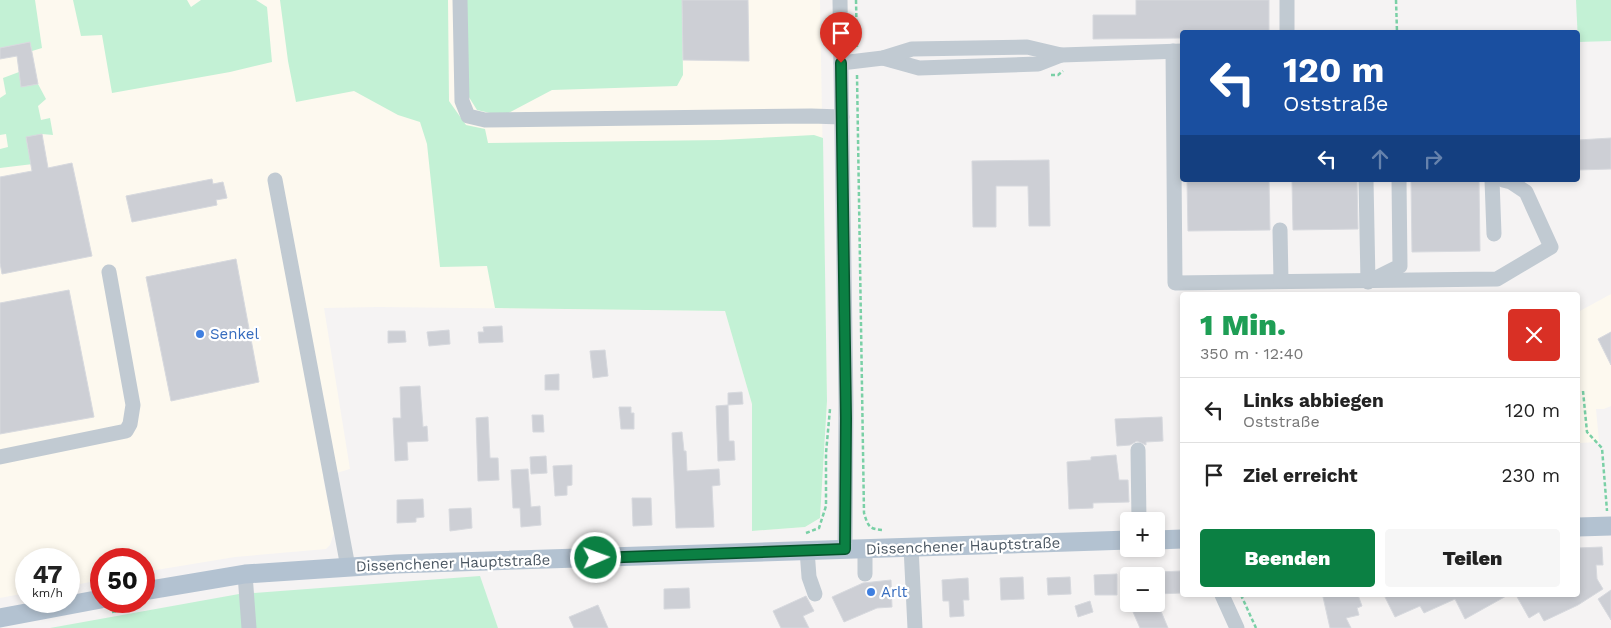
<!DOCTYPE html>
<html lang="de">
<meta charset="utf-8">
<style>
:root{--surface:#fff;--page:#f6f6f6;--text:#222;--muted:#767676;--line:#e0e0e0;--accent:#0b8043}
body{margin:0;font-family:"Work Sans",sans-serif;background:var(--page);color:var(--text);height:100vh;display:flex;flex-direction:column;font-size:19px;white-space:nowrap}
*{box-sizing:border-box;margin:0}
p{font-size:16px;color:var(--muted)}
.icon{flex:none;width:28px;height:28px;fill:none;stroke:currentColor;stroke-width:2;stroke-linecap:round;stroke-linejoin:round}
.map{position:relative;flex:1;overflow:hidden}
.sheet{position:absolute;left:1180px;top:292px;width:400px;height:305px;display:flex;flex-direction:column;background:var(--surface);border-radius:5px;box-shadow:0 2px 8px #0003}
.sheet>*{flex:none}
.top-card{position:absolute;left:1180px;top:30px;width:400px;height:152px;border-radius:5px;box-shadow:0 2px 8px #0003;background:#1a4fa0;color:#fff;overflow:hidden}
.fabs{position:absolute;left:1120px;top:512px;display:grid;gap:10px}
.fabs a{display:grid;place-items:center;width:45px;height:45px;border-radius:5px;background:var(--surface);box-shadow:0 2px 8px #0003;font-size:25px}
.speed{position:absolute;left:15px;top:548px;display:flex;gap:10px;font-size:25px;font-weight:700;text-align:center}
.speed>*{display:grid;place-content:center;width:65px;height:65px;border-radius:50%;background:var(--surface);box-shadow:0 2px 8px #0003;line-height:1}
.speed small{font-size:12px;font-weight:400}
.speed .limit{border:8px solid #d22;background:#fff;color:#111}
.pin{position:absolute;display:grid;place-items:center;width:42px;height:42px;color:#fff;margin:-51px -21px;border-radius:50% 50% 50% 0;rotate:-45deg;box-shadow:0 0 5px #0007}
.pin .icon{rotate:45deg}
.me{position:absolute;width:55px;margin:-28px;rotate:88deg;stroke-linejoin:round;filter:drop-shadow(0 0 4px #0008)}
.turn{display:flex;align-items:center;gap:18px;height:105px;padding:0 20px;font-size:22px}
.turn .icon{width:65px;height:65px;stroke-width:2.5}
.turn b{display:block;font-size:35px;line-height:42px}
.lanes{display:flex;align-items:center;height:48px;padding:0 20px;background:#0003;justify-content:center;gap:25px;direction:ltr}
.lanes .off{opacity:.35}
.round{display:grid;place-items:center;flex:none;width:52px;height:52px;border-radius:5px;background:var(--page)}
.headline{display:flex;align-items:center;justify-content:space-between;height:85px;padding:0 20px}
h1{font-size:30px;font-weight:800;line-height:38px;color:#1e9e55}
.button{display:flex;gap:10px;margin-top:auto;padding:10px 20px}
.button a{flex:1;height:58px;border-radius:5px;background:var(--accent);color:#fff;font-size:20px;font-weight:800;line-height:58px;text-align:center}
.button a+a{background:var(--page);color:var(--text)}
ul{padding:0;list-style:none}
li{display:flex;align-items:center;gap:15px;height:65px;padding:0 20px;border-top:1px solid var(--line)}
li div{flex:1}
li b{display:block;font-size:19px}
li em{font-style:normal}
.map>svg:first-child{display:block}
</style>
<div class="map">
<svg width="1611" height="628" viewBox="0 0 1611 628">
<rect width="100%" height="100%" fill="#f5f3f3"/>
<g fill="#fdf9ef">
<path d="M0,0H820L827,401L820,518L805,527L752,531V404L725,311L378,307L324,308L350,469L323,477L334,533L330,545L326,549L235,557L144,572V559H101V580L69,586V559H26V593L0,598Z"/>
<path d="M1611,294V406L1604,409H1596L1599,442L1578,443V312Z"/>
</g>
<g fill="#c3f1d5">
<path d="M0,0H35L42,48L32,51L30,42L0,48Z"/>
<path d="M73,0H187L191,7L201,0H256L267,7L272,62L230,72L112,93L102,35L81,36Z"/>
<path d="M280,0H448L449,101L466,125L485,129L488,143L720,140L814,135L823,138L827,401L820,518L805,527L752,531V404L725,311L495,308L487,266L440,267L427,144L420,122L398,115L354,91L296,102L288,61Z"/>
<path d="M466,0H682L683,75L677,86L552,90L503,116L477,110L467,94Z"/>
<path d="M1576,0H1611V41L1578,42Z"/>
<path d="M19,72L21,87L38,84L46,99L38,106L41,120L50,118L53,135L42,134L26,138L29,154L45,151V159L33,164L0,168V149L8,147L6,134L0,135V98L6,94L3,78Z"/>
<path d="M480,576L498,628H50L239,594Z"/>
</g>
<g fill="#cdcfd5" stroke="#d7d9de">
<path d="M682,0H748L749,61L683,60Z"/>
<path d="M1136,0H1269V32H1182V38L1093,39V15H1136Z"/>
<path d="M30,42L38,84L21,87L17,56L0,59V48Z"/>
<path d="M42,134L48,168L72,163L92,256L2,274L0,263V177L32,171L26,137Z"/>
<path d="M1611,138V169L1578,170V140Z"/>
<path d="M1049,160L1050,226H1029L1028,186H996V227H973L972,161Z"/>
<path d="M212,179L213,184L223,182L227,198L216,200L217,205L132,222L126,196Z"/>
<path d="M1187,180H1269L1270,230L1188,231Z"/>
<path d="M1292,180H1357L1358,229L1293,230Z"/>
<path d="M1411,180H1479L1480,251L1412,252Z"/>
<path d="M236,259L259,382L171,401L146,277Z"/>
<path d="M69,290L94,417L0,434V303Z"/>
<path d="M502,326L503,342L479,343L478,332H484L483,327Z"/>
<path d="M449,330L450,344L429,346L427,332Z"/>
<path d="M388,331H405L406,342L388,343Z"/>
<path d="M1611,332V365L1598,339Z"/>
<path d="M605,350L608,376L593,378L590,351Z"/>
<path d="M559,374V390H545V375Z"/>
<path d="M420,386L423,427L427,426L428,441L407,442L408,460L395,461L393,418H401L400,387Z"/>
<path d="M742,392L743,404L728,405V393Z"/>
<path d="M728,405L729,441H734L735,460L718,461L716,406Z"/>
<path d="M619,407H631V413H634V429H621Z"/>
<path d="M532,415H543L544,432H533Z"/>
<path d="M488,417L490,458H498L499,480L478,481L476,418Z"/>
<path d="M1162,417L1163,441L1146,442V445L1137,441L1130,445L1117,446L1115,419Z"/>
<path d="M682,432L684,451H686L687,471L719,469L720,485L712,486L714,527L676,528L672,433Z"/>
<path d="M1116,455L1119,480H1128L1129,502L1093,503V508L1069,509L1067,462L1091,460V457Z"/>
<path d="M546,456L547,473L531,474L530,457Z"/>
<path d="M572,465V485L567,486V495L555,496L553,466Z"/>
<path d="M528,469L531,507L540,506L541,525L521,527L520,508H513L511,470Z"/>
<path d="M632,498H651L652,525L633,526Z"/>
<path d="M423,499L424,517L416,518V522L397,523V500Z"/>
<path d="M471,508L472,528L450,531L449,509Z"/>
<path d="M1602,547L1603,565H1596L1597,579L1603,589L1578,605L1544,621L1539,612L1529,618L1516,595H1578V548Z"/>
<path d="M1182,571V593L1156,594V572Z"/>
<path d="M1117,574V595H1095L1094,575Z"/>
<path d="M1023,577L1024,599L1001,600L1000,578Z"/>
<path d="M1070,577L1071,594L1048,595L1047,578Z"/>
<path d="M968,578L969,600H963L964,616L950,617L949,601H943L942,580Z"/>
<path d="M891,580L892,607L877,608L844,622L832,597L863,583Z"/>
<path d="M689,588L690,608L664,609V589Z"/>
<path d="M1611,590V620L1598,599Z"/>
<path d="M1331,595H1358L1362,606L1357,608L1359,615L1346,618L1351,628H1330L1323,597Z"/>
<path d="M1384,595H1508L1465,619L1455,599L1424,613L1420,606L1395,617Z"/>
<path d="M806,596L814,611L803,616L809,628H781L773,611Z"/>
<path d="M1090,601L1093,612L1078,617L1075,606Z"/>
<path d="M1152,604H1158L1168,628H1140L1133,612Z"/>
<path d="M598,605L608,628H574L569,617Z"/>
</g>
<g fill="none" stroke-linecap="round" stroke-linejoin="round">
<g stroke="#7ad0a6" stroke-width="2.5" stroke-dasharray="4 2.5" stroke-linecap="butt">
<path d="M856,0L857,47"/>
<path d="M1396,0L1397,32"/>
<path d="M857,75L864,513C868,526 869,529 882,530"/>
<path d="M1051,75H1058L1063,71"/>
<path d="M1583,391L1587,432L1602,448L1607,511"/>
<path d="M806,533L819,528L826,506V453L830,409"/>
<path d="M1241,595L1256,628"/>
<path d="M112,612L139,607"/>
</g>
<g stroke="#c1cad2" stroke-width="15">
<path d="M460,0L462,101L468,116L485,120L811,116L842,117"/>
<path d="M840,0L846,404L845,549"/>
<path d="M1287,0V32"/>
<path d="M1173,51L1175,283L1497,279L1551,247L1526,192L1511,182L1503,180"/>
<path d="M883,58L919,68L1038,64L1061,55"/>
<path d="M841,63L883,58L912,49L1027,47L1061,55L1182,51"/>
<path d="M275,180L348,567"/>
<path d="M1366,180L1368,282"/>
<path d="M1492,180L1494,234"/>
<path d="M1280,230L1281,281"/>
<path d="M1374,279L1400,266L1399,180"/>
<path d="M1138,450L1139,521"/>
<path d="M0,457L126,431L130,424L133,405L109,272"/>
<path d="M911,547L915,628"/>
<path d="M865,549V574"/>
<path d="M807,550L809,577L815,594"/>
<path d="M245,574L249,628"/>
<path d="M1222,595L1237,628"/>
</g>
<g stroke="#b3c2d1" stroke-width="19">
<path d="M1578,527L1611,526"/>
<path d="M1156,540L1182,539"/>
<path d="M144,591L245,574L396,564L1129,540"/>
<path d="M0,618L101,599"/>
</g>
</g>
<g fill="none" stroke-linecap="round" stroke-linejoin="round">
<defs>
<path id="route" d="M596,558L845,549L846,418L841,63"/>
</defs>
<use href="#route" stroke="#07532c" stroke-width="12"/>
<use href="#route" stroke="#0b8043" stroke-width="9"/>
</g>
<g fill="#3f7fe0" stroke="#fff" stroke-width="2">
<circle cx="200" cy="334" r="5"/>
<circle cx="871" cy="592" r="5"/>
</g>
<g text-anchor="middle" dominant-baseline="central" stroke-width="4.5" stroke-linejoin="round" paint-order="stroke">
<g font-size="15" fill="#366cbe" stroke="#fff" text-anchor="start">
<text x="210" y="334">Senkel</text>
<text x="881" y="592">Arlt</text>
</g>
<g font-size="15" fill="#4a5661" stroke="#fff">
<text transform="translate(963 546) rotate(-2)">Dissenchener Hauptstraße</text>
<text transform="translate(453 563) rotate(-2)">Dissenchener Hauptstraße</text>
</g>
</g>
</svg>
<div class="fabs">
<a>+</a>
<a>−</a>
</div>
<div class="speed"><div>47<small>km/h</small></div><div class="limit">50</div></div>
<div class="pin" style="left:841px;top:63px;background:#d93025"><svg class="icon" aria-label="arrive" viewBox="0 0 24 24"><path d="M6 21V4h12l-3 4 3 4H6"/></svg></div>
<svg class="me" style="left:596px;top:558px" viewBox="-20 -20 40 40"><circle r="17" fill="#0b8043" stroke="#fff" stroke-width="3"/><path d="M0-11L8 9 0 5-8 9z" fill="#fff"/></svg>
<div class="top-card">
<div class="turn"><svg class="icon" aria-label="left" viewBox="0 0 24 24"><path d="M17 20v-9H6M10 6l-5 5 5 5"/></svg><div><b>120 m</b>Oststraße</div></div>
<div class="lanes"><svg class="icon" aria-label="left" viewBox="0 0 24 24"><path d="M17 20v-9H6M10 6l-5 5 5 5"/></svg><svg class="icon off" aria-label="ahead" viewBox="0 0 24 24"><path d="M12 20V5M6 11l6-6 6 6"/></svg><svg class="icon off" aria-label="right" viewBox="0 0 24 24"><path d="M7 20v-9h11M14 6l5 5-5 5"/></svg></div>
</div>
<section class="sheet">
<div class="headline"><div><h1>1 Min.</h1><p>350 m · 12:40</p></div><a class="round" style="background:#d93025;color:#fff"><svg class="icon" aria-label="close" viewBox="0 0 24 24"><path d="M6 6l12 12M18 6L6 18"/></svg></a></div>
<ul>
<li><svg class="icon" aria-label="left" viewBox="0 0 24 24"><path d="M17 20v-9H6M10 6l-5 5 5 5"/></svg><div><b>Links abbiegen</b><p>Oststraße</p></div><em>120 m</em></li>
<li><svg class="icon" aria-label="arrive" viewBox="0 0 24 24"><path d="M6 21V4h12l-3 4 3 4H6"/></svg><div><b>Ziel erreicht</b></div><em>230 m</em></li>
</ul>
<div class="button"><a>Beenden</a><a>Teilen</a></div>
</section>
</div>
